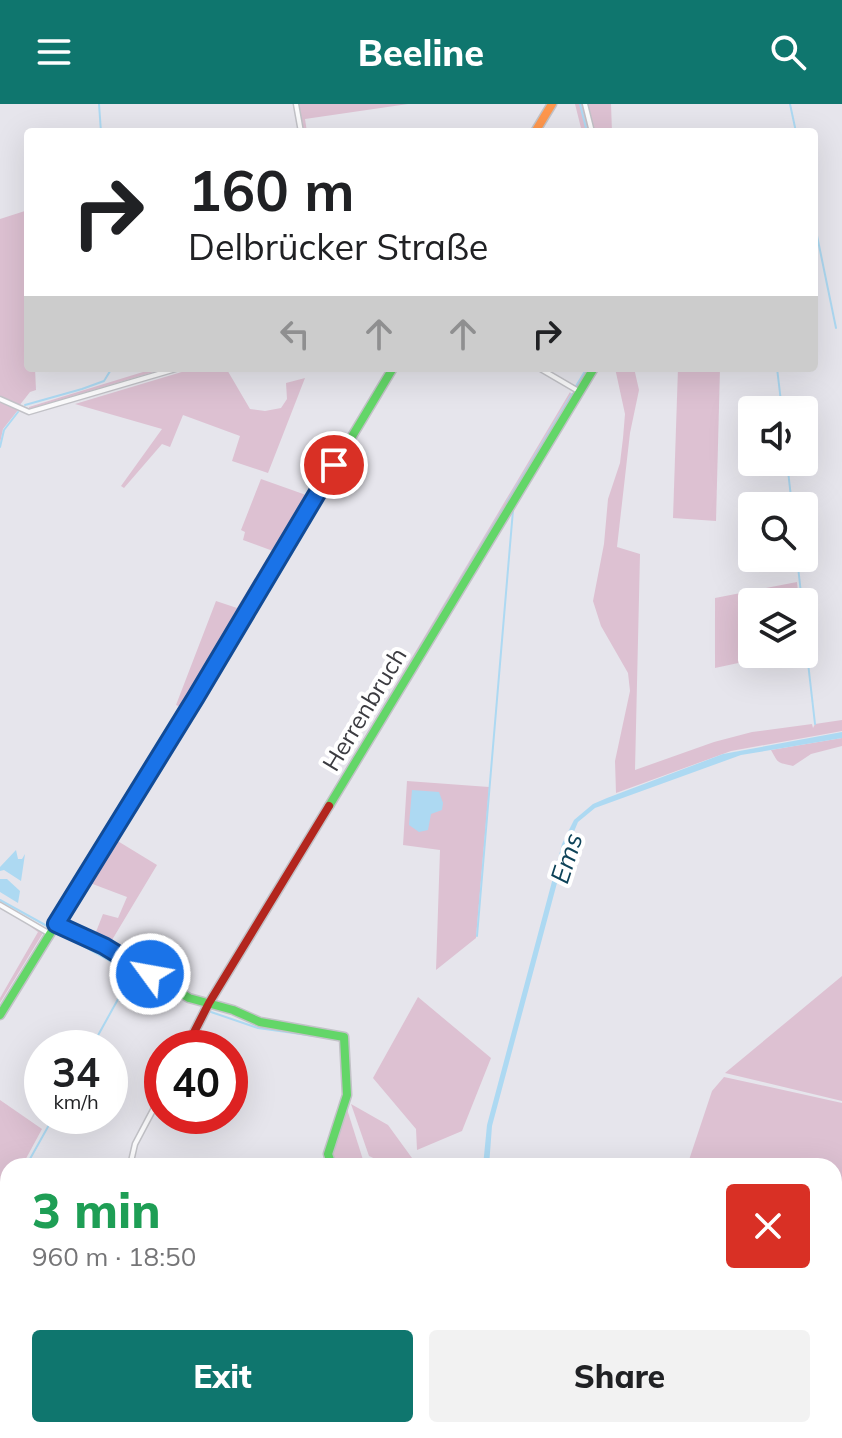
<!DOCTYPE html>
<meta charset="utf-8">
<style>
:root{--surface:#fff;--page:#f2f2f2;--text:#202124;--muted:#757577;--accent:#0f766e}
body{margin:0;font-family:Mulish,sans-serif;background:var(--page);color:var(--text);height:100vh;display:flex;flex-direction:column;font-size:30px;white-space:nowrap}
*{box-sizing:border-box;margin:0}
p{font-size:26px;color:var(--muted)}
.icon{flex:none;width:44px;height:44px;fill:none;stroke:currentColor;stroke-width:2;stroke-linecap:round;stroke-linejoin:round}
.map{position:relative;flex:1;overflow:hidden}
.drawer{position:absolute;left:0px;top:1054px;width:842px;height:280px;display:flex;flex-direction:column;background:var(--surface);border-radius:24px 24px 0 0;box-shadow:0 8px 32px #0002}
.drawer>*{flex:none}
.top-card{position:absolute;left:24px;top:24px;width:794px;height:244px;border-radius:8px;box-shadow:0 8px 32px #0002;background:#fff;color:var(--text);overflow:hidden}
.buttons{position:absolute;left:738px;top:292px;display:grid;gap:16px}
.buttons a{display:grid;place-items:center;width:80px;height:80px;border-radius:8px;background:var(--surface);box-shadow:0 8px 32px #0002;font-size:40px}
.speed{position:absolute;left:24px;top:926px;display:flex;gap:16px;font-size:40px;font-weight:700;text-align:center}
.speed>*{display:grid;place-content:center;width:104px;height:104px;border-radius:50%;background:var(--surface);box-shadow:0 8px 32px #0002;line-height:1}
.speed small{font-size:20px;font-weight:400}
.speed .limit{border:12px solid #d22;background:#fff;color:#111}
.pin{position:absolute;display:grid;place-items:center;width:68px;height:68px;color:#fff;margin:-34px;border:4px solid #fff;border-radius:50%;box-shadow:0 2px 8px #0007}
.me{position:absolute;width:88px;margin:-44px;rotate:302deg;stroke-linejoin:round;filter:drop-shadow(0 0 6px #0008)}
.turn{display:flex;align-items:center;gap:28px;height:168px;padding:0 32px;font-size:36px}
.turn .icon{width:104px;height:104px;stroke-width:2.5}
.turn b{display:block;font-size:56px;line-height:68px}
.lanes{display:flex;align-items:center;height:76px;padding:0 32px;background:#0003;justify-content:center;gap:40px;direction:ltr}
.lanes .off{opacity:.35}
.round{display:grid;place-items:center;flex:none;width:84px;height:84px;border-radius:8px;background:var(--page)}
.summary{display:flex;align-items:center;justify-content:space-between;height:136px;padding:0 32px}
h1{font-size:48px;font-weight:800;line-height:60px;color:#1e9e55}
.button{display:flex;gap:16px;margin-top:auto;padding:16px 32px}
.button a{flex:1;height:92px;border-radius:8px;background:var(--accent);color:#fff;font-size:32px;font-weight:800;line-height:92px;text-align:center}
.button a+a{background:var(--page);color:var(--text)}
header{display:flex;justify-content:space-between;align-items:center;height:104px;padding:0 32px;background:var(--accent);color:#fff;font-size:36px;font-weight:800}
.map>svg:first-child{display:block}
</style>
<header><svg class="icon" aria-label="menu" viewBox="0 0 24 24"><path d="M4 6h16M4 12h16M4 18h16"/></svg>Beeline<svg class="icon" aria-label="search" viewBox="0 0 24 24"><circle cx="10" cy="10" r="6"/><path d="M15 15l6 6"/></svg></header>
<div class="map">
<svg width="842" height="1334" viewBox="0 0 842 1334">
<rect width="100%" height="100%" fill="#e6e5ec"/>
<g fill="#ddc1d2">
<path d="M299,0H408L305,15L307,28H304Z"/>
<path d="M575,0H611L612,28H582Z"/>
<path d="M28,106V264H35L36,286L30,288L19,302L0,293V115Z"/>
<path d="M156,264H167L29,305V303Z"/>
<path d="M195,264H226L250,305L265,307L281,304L287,295L286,279L305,274L268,369L232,357L240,332L183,311L170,343L162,340L124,384L121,382L162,325L75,300Z"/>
<path d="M615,264H634L639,286L630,329L617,443L640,450L635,666L714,638L752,628L812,620L813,624L815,620L842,616V627L731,647L616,689L615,657L630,587L628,569L601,522L593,497L604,440L608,395L620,359L623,334L625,310Z"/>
<path d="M678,264H720L716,417L673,414Z"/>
<path d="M570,288L575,295L211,891Z"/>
<path d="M0,298L18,306L3,325L0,339Z"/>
<path d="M261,375L306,391L273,447L243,436L245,428L241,426Z"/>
<path d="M267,454L273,456L183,604L176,601L216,497L237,504Z"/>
<path d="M797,478L799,498H752V550H780L715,564V494Z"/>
<path d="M842,634V642L811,650L793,662C776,658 779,660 771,646Z"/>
<path d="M407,677L489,683L476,834L436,866L440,746L403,741Z"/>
<path d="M116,736L157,761L109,841L94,833L103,810L118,814L127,793L90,779Z"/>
<path d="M16,812L43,829L0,899V894L38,828Z"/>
<path d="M842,872V997L725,969Z"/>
<path d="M418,893L491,954L462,1027L417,1046L416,1025L373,974Z"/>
<path d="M724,973L842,999V1334H786L788,1326H834V1169L837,1160L834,1157V1062H687L712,987Z"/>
<path d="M0,996L42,1025L22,1062H8V1089L0,1103Z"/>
<path d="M351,1000L388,1021L412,1054L411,1062H371L369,1056L388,1061L369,1052Z"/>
<path d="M346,1002L365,1062H334L329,1050Z"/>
<path d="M8,1181V1302L0,1294V1194Z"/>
<path d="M14,1326H58L65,1333L144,1326V1334H15Z"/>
<path d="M301,1326H402V1334H298Z"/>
</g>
<g fill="#add9f2">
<path d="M842,628V634L741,651L595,704L578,718L565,749L492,1022L489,1062H483L487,1021L562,740L574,716L593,700L607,694L723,650Z"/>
<path d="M412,686L439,688L443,699L442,706L431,710L428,726L419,728L409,721Z"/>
<path d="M16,746L18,755H22L25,750L21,777L4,766L0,767V763Z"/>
<path d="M0,775H7L20,787L18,799L0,788Z"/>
</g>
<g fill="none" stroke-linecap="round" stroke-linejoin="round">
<g stroke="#add9f2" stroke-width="2">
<path d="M99,0L101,28"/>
<path d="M580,0L587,28"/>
<path d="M790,0L796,28"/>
<path d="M814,117L836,224"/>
<path d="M777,264L782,306"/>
<path d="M576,282L587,264"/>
<path d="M25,301L82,285L104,277L112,264"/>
<path d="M0,343L4,326L18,308"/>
<path d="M787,358L792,402"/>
<path d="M507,398L572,290"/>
<path d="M797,454L802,498"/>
<path d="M458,480L503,405"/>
<path d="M804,519L807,545"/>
<path d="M807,550L815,620"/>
<path d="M348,664L452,490"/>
<path d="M0,796L47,822"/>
<path d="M58,828L117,861L124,876L122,888L91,944"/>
<path d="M477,832L513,406"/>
<path d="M211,908L258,924L336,935"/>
<path d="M26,1062L54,1012"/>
<path d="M0,1110L8,1096"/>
<path d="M0,1165L8,1173"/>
<path d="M153,1330L157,1334"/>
</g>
<defs>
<g id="street">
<path d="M296,0L301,28"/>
<path d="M585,0L592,28"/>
<path d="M539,264L580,288"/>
<path d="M0,295L29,308L179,264"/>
<path d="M0,801L50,830"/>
<path d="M130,1062L135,1040L162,989"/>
<path d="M97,1334L149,1329"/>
<path d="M148,1334L149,1326"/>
</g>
<g id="fast">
<path d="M329,702L594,264"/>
<path d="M56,820L104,842L189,894L233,906L260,918L344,933L347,991L328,1050L332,1062"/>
<path d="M0,911L196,593L393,264"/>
</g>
<path id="slow" d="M535,28L552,0"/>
<path id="jam" d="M186,944L209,899L329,702"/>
</defs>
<use href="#street" stroke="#c2c2c7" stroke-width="7"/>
<use href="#fast" stroke="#c2c2c7" stroke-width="11"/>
<use href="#slow" stroke="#c2c2c7" stroke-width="11"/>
<use href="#jam" stroke="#c2c2c7" stroke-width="11"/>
<use href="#street" stroke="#fbfbfc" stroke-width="4"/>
<use href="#fast" stroke="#63d668" stroke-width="8"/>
<use href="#slow" stroke="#ff974d" stroke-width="8"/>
<use href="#jam" stroke="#b3261e" stroke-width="8"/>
</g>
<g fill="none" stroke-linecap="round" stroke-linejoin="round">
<defs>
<path id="route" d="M150,870L104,842L56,820L196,593L334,361"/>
</defs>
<use href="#route" stroke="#114b97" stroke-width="20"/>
<use href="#route" stroke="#1a73e8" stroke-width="14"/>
</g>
<g text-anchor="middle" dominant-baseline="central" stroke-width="8" stroke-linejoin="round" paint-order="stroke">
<g font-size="24" fill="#3b3b40" stroke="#fff">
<text transform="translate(364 605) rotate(-59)">Herrenbruch</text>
</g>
<g font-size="26" font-style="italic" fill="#0d4258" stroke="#fff">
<text transform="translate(566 754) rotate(-72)">Ems</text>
</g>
</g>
</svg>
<div class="buttons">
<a><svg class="icon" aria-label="sound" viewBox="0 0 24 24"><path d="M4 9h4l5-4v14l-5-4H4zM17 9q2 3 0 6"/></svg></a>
<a><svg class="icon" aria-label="search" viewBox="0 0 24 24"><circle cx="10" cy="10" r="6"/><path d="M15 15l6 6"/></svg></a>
<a><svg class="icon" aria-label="layers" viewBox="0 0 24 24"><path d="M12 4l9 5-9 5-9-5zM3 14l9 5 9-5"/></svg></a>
</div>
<div class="speed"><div>34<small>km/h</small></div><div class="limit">40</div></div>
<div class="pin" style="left:334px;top:361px;background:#d93025"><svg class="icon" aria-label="arrive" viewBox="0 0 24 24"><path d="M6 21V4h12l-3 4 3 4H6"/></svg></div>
<svg class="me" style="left:150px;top:870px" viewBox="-20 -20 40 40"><circle r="17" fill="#1a73e8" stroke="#fff" stroke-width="3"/><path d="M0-11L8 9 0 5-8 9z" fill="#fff"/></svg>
<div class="top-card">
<div class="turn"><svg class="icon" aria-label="right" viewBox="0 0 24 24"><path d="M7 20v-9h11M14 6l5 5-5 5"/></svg><div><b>160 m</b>Delbrücker Straße</div></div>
<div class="lanes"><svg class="icon off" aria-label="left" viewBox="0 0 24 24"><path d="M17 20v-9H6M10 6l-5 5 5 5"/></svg><svg class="icon off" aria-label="ahead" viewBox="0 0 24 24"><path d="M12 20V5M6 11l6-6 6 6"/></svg><svg class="icon off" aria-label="ahead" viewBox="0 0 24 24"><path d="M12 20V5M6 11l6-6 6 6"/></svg><svg class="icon" aria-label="right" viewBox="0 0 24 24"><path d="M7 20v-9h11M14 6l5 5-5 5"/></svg></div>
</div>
<section class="drawer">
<div class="summary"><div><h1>3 min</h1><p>960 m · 18:50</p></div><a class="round" style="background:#d93025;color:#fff"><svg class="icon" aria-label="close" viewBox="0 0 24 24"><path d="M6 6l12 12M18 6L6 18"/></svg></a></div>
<div class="button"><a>Exit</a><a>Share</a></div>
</section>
</div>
